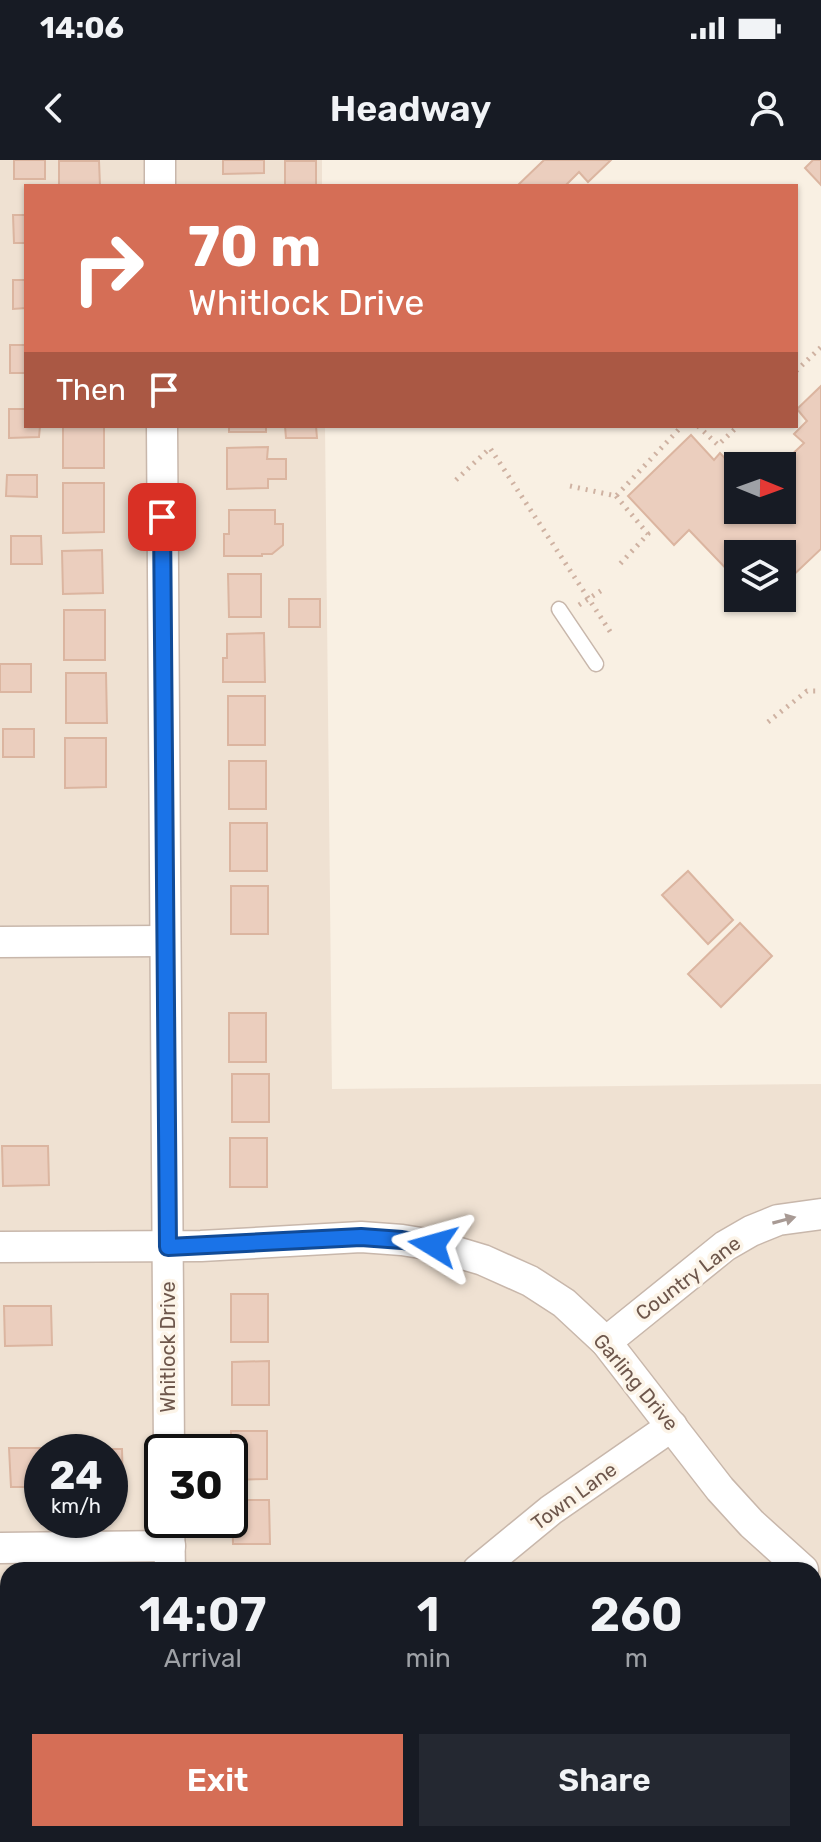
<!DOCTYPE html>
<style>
:root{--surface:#171b24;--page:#242831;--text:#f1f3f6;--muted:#9ea1a6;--accent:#d56e56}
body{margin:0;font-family:Rubik,sans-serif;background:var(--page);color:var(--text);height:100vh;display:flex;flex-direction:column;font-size:30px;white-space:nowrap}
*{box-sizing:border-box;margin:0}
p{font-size:26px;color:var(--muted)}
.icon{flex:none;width:44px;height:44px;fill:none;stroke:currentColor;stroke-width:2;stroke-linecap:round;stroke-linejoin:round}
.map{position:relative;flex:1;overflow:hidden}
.side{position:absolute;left:0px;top:1402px;width:822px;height:280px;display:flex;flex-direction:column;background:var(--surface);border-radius:24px 24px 0 0;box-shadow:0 2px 6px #0004}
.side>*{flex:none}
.guide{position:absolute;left:24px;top:24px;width:774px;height:244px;border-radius:0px;box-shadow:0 2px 6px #0004;background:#d56e56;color:#fff;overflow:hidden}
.needle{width:52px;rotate:91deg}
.buttons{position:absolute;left:724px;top:292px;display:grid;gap:16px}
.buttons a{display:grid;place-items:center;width:72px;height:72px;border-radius:0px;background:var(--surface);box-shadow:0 2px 6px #0004;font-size:40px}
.speed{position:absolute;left:24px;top:1274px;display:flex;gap:16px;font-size:40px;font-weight:700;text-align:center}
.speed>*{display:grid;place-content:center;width:104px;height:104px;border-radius:50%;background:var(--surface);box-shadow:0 2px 6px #0004;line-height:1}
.speed small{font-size:20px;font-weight:400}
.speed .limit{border:4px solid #111;border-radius:12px;background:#fff;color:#111}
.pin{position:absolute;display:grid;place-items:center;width:68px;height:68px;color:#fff;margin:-34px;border-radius:16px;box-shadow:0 4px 12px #0006}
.me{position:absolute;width:88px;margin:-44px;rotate:278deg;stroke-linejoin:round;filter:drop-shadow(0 0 6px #0008)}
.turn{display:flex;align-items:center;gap:28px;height:168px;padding:0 32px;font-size:36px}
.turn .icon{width:104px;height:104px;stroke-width:2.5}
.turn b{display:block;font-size:56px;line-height:68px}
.then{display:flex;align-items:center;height:76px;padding:0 32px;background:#0003;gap:16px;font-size:30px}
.eta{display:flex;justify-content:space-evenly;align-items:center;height:136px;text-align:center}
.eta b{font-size:48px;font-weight:600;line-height:56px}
.primary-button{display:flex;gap:16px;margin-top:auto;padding:16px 32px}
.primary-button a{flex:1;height:92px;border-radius:0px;background:var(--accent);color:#fff;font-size:32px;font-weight:600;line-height:92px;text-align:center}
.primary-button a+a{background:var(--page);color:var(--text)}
.status{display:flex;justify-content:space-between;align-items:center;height:56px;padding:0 40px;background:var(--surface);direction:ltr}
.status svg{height:22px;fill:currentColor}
header{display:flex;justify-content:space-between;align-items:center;height:104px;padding:0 32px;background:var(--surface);font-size:36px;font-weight:600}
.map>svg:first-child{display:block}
</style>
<div class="status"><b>14:06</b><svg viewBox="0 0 49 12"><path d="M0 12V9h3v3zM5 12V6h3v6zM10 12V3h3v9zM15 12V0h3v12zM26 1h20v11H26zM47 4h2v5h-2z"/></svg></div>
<header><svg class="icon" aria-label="back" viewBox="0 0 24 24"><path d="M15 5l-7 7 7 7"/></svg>Headway<svg class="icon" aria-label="person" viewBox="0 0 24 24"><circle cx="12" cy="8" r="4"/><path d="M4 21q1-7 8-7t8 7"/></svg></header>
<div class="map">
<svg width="821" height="1682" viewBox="0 0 821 1682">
<rect width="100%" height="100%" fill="#f9f0e3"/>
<path fill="#efe1d2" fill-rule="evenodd" d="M0,0H322V26H26V266H325L332,929L821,924V1682H0ZM42,1292H110V1360H42ZM162,1292H230V1360H162ZM8,1410H814V1674H8Z"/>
<g fill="#ebcebe" stroke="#dbb5a0" stroke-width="2">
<rect x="14" y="0" width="31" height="19"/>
<path d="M223,0H264V13L223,14Z"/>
<path d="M544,0H611L588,22L579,12L565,26H517Z"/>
<path d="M813,0H821V25L805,8Z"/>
<path d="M59,1H99L100,26H59Z"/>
<rect x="285" y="1" width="31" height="25"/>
<path d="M13,55H26V83H14Z"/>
<path d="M13,120H26V148L13,149Z"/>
<rect x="10" y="185" width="16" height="28"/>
<path d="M821,226V389L786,422L782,417V394H738V418L736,419L689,370L674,385L628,336L691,275L714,300L720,293L738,312V350H782V306H780L804,283L794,274L807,261L797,249Z"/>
<path d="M9,249H26V266H40L39,277L9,278Z"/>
<rect x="63" y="266" width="41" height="42"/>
<rect x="229" y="266" width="37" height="6"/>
<path d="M285,266H316L317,278H286Z"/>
<path d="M268,287L267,299H286V319H268V328L227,329V288Z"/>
<path d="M7,315H37V337L6,336Z"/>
<path d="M63,323H104V372L63,373Z"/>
<path d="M229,350H275V364H283V385L272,394H262V396H224V374H229Z"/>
<path d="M11,376H41L42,404H11Z"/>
<path d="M102,390L103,433L63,434L62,391Z"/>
<path d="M228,414H261V457H229Z"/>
<rect x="289" y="439" width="31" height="28"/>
<rect x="64" y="450" width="41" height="50"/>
<path d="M264,473L265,522H223V498H227V474Z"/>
<rect x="0" y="504" width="31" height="28"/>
<path d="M66,513H106L107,563H66Z"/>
<rect x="228" y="536" width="37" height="49"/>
<rect x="3" y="569" width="31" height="28"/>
<path d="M65,578H106V627L65,628Z"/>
<rect x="229" y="601" width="37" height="48"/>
<rect x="230" y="663" width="37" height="48"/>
<path d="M688,711L733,760L708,784L662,735Z"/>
<rect x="231" y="726" width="37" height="48"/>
<path d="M740,763L772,796L721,847L688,814Z"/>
<rect x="229" y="853" width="37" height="49"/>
<rect x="232" y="914" width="37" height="48"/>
<rect x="230" y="978" width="37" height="49"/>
<path d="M2,986H48L49,1025L3,1026Z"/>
<rect x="231" y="1134" width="37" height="48"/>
<path d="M4,1146H51L52,1185L5,1186Z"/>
<path d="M269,1201V1245H232V1202Z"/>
<path d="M231,1271H267V1319L231,1320Z"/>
<path d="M9,1288H56V1292H42V1327H11Z"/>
<path d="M75,1289H122L123,1328H110V1292H75Z"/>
<path d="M232,1340H269L270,1384H233Z"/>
<rect x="0" y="1590" width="8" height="39"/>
</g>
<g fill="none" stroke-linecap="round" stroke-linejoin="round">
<defs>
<path id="lane" d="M559,449L596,504"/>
<g id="street">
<path d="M160,0V26"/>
<path d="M162,266L169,1292"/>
<path d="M0,782L165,781"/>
<path d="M0,1087L201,1086L361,1077L402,1080L433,1085L483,1100L530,1121L564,1143L606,1182L720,1329L752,1364L803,1410"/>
<path d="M606,1182L725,1086L751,1071L778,1060L821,1054"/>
<path d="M169,1360L170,1410"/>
<path d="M0,1388L170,1386"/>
<path d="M478,1410L551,1350L672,1266"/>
<path d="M255,1674L259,1682"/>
<path d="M585,1674L589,1682"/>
<path d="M168,1682L192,1674"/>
</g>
</defs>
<use href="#lane" stroke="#c8b7ab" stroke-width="17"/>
<use href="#street" stroke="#c8b7ab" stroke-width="33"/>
<g stroke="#cfb2a2" stroke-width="5" stroke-dasharray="2 6" stroke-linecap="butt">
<path d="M796,211L821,187"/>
<path d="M698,266L718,285L738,266"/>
<path d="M456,320L490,288L613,476"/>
<path d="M570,326L616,336L682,266"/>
<path d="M616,336L648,374L619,405"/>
<path d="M579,445L602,430"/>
<path d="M768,562L807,531H821"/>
</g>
<use href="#lane" stroke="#fff" stroke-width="14"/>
<use href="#street" stroke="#fff" stroke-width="30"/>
</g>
<defs><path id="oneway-solid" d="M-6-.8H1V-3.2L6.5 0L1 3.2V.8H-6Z" transform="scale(2)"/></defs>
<use fill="#a89a94" href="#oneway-solid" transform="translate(784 1060) rotate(-15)"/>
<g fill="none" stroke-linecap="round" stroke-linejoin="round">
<defs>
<path id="route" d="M162,357L168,1087L361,1077L402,1080L433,1085"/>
</defs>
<use href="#route" stroke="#114b97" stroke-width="20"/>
<use href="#route" stroke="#1a73e8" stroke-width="14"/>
</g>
<g text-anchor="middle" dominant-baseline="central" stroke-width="7" stroke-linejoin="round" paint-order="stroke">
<g font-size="20" fill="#6e574c" stroke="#fcf4e8">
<text transform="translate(688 1118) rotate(-37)">Country Lane</text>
<text transform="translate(168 1187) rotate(-90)">Whitlock Drive</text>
<text transform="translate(636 1222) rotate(50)">Garling Drive</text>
<text transform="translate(574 1336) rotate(-36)">Town Lane</text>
</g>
</g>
</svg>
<div class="buttons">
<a><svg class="needle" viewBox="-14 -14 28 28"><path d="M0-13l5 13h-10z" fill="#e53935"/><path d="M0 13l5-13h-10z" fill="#9ea1a6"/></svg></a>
<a><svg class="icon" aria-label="layers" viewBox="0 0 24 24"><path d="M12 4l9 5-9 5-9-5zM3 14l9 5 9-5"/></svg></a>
</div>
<div class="speed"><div>24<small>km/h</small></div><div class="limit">30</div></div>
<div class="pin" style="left:162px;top:357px;background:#d93025"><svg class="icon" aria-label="arrive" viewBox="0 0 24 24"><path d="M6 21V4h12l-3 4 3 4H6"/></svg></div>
<svg class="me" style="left:433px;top:1085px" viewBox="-20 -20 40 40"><path d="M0-17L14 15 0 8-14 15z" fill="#1a73e8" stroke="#fff" stroke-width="4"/></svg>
<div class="guide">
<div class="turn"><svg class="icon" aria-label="right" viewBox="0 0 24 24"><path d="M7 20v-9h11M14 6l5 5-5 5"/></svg><div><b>70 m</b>Whitlock Drive</div></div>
<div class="then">Then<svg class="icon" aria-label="arrive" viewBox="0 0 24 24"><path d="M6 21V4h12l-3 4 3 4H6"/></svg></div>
</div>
<section class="side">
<div class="eta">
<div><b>14:07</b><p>Arrival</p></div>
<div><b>1</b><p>min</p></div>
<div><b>260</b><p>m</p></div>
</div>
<div class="primary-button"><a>Exit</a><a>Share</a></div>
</section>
</div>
